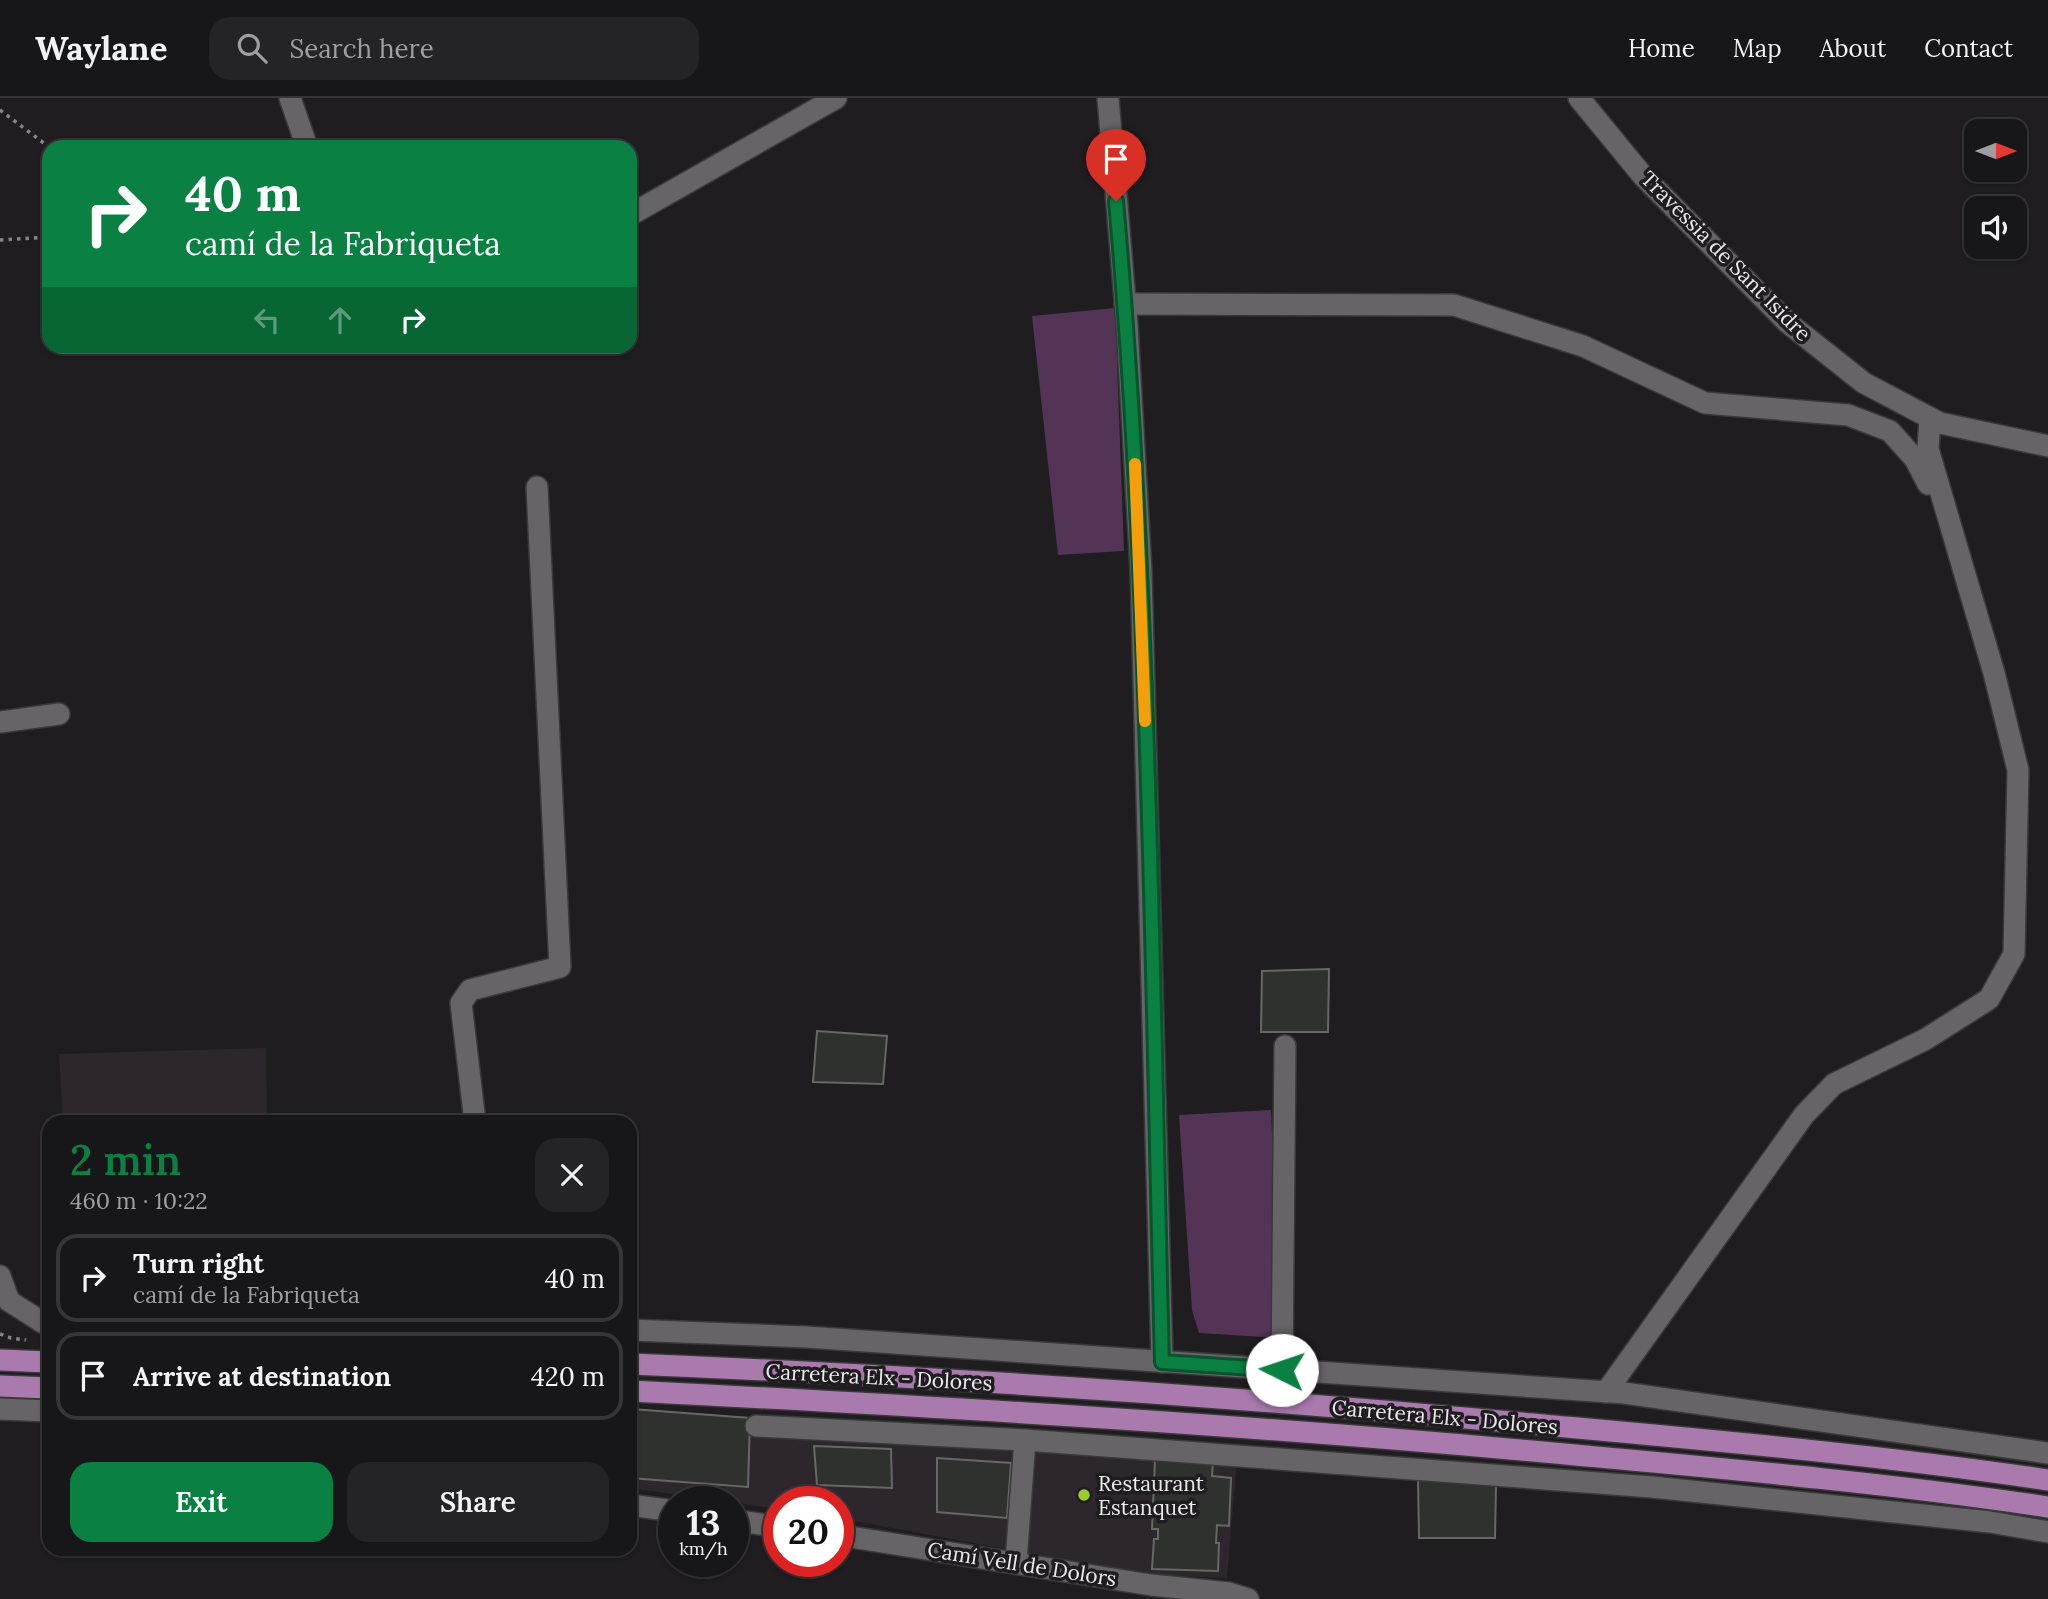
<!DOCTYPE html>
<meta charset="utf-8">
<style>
:root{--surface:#171618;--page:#242325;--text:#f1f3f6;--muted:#9e9fa2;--line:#363537;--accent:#0b8043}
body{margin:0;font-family:Lora,serif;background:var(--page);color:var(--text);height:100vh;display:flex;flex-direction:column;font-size:26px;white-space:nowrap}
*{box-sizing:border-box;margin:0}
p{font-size:23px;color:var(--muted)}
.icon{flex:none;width:38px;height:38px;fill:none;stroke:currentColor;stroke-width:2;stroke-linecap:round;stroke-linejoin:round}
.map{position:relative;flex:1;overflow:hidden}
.drawer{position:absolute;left:42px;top:1017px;width:595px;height:441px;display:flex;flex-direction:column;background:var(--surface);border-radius:21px;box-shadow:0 2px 5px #0004,0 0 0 2px var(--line)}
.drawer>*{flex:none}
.guide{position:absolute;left:42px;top:42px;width:595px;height:214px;border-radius:21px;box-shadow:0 2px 5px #0004,0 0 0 2px var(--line);background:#0b8043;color:#fff;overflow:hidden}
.needle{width:46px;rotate:90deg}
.controls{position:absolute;left:1964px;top:21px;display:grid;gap:14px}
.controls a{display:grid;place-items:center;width:63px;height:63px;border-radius:14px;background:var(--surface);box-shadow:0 2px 5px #0004,0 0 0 2px var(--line);font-size:35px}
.speed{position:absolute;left:658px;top:1388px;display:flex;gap:14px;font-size:35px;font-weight:700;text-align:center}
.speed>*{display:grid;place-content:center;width:91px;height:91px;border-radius:50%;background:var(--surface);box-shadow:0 2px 5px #0004,0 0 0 2px var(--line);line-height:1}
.speed small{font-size:18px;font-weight:400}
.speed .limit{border:10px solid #d22;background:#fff;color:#111}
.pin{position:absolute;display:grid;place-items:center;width:60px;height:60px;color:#fff;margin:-72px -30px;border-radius:50% 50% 50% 0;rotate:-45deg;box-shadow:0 0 7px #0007}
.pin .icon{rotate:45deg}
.me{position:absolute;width:77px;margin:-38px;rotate:274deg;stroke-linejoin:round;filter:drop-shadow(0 0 5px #0008)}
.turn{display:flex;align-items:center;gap:24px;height:147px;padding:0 28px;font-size:32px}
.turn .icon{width:91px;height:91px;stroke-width:2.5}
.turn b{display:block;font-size:49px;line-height:60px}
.lanes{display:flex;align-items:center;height:66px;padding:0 28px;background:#0003;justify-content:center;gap:35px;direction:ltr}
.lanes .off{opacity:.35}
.round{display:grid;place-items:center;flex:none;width:74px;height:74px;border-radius:21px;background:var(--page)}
.headline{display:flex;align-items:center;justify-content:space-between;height:119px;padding:0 28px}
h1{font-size:42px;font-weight:600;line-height:52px;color:var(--accent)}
.button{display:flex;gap:14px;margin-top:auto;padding:14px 28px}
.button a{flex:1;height:80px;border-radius:21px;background:var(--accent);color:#fff;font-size:28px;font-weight:600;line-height:80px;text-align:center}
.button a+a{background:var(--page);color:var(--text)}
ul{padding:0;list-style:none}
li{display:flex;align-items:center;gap:21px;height:88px;margin:0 14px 10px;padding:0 14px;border:4px solid var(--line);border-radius:21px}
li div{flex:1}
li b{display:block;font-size:26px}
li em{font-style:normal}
header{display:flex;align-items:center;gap:42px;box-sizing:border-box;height:98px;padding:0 35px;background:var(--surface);border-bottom:2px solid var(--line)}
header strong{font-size:33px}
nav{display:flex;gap:38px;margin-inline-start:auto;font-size:24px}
.search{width:490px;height:63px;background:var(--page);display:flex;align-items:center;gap:18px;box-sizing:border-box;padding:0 24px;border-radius:21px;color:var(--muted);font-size:26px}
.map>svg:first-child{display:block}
</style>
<header>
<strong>Waylane</strong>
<div class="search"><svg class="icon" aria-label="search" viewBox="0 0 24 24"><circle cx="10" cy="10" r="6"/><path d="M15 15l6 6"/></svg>Search here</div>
<nav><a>Home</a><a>Map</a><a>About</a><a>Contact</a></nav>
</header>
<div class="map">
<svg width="2048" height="1501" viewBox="0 0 2048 1501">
<rect width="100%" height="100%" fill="#1f1d20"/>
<g fill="#2d272d">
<path d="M266,950L267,1024H63L59,956Z"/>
<path d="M630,1311L750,1320L752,1334L1237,1362L1227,1480L1147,1477L838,1420V1404H779V1411L630,1390Z"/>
</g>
<g fill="#533456">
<path d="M1115,210L1124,453L1058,457L1032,218Z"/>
<path d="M1271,1012L1281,1240L1199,1235L1192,1212L1179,1017Z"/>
</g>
<g fill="#2f312e" stroke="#676865" stroke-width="2">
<path d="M1329,871L1328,934H1261L1262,873Z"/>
<path d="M817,933L887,938L883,986L813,984Z"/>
<path d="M632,1311L750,1320L748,1389L630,1380Z"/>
<path d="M814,1348L891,1351L892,1390L817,1387Z"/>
<path d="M937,1360L1011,1365L1007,1420L937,1414Z"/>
<path d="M1155,1362L1213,1365L1212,1378L1231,1380L1229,1428L1217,1427L1216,1445H1219L1218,1473L1152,1471L1154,1441H1158V1431H1152Z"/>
<path d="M1418,1382L1496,1387L1495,1440H1419Z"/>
</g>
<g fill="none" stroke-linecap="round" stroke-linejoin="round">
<defs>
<g id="minor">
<path d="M290,0L307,49"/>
<path d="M1108,0L1127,226L1141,473L1162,1264"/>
<path d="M1579,0L1643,78L1787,224L1864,285L1940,325L2048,348"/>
<path d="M630,117L836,0"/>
<path d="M1125,206L1454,207L1583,248L1705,305L1848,317L1890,333L1915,361L1928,386"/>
<path d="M0,624L59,616"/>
<path d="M475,1024L461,905L470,892L560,869L537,389"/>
<path d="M0,1178L9,1203L42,1224L49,1225"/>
<path d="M630,1232L806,1239L1624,1295L2048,1355"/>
<path d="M1282,1272L1285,948"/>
<path d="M1606,1294L1804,1017L1834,986L1926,941L1989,901L2014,856L2018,672L1994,575L1928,351L1930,320"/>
<path d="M0,1311L49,1313"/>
<path d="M756,1328L1025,1342L1652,1389L1990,1424L2048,1434"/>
<path d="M630,1407L674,1413"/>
<path d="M733,1422L779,1429"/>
<path d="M838,1437L1151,1487L1229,1495L1248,1501"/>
<path d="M1016,1464L1025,1342"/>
</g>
<g id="major">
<path d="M0,1262L49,1264"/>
<path d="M630,1266C928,1278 1225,1298 1522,1325C1697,1341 1874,1356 2048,1382"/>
<path d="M0,1288L49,1290"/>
<path d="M630,1293C949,1309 1268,1328 1586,1358C1740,1372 1895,1386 2048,1409"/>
</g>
</defs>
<use href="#minor" stroke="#3a393a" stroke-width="24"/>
<use href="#major" stroke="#3a393a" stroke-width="24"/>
<g stroke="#868486" stroke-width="3.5" stroke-dasharray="3.5 5" stroke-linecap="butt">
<path d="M0,12L49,49"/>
<path d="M0,142L49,139"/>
<path d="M0,1236L11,1240L26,1242"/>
</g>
<use href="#minor" stroke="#676467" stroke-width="21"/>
<use href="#major" stroke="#aa7aaf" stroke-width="21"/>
</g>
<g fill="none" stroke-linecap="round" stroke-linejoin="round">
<defs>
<path id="route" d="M1116,103C1150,488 1152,877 1162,1264L1282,1272"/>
</defs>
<use href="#route" stroke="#07532c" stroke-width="18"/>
<use href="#route" stroke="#0b8043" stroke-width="12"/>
<path stroke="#f59e0b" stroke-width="12" d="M1135,366L1145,623"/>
</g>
<circle fill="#9dca31" stroke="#1f1d20" stroke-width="2.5" cx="1084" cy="1397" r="7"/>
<g text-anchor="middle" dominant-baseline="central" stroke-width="7" stroke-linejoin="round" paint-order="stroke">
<g font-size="21" fill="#eae8ea" stroke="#1f1d20">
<text transform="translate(1726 158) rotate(45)">Travessia de Sant Isidre</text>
<text transform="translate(879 1279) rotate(3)">Carretera Elx - Dolores</text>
<text transform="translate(1445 1319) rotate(5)">Carretera Elx - Dolores</text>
<text transform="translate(1022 1466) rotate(9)">Camí Vell de Dolors</text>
</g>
<g font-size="21" fill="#eae8ea" stroke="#1f1d20" text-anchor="start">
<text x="1098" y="1385">Restaurant<tspan x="1098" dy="24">Estanquet</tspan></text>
</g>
</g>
</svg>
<div class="controls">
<a><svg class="needle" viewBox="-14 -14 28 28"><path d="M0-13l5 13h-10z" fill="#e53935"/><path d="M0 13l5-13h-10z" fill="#9e9fa2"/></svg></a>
<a><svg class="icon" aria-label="sound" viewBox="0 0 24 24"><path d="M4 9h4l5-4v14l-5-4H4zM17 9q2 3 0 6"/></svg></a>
</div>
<div class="speed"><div>13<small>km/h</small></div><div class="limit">20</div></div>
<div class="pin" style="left:1116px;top:103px;background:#d93025"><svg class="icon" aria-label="arrive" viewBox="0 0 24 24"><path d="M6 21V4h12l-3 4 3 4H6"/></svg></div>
<svg class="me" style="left:1282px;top:1272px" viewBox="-20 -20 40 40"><circle r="19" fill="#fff"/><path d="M0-13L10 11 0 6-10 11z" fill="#0b8043"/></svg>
<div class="guide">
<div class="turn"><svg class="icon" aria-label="right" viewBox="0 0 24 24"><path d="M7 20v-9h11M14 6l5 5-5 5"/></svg><div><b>40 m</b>camí de la Fabriqueta</div></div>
<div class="lanes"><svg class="icon off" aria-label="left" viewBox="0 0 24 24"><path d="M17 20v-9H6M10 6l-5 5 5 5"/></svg><svg class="icon off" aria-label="ahead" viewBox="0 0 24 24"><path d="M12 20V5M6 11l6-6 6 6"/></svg><svg class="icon" aria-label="right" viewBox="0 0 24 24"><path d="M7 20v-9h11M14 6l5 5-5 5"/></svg></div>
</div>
<section class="drawer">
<div class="headline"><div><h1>2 min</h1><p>460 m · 10:22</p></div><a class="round"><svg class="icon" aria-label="close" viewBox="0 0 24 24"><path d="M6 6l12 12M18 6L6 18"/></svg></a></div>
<ul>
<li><svg class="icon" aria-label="right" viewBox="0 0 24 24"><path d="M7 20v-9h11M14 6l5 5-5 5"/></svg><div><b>Turn right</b><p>camí de la Fabriqueta</p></div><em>40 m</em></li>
<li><svg class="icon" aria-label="arrive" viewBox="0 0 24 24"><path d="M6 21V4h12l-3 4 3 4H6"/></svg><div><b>Arrive at destination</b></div><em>420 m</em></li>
</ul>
<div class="button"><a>Exit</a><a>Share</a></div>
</section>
</div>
